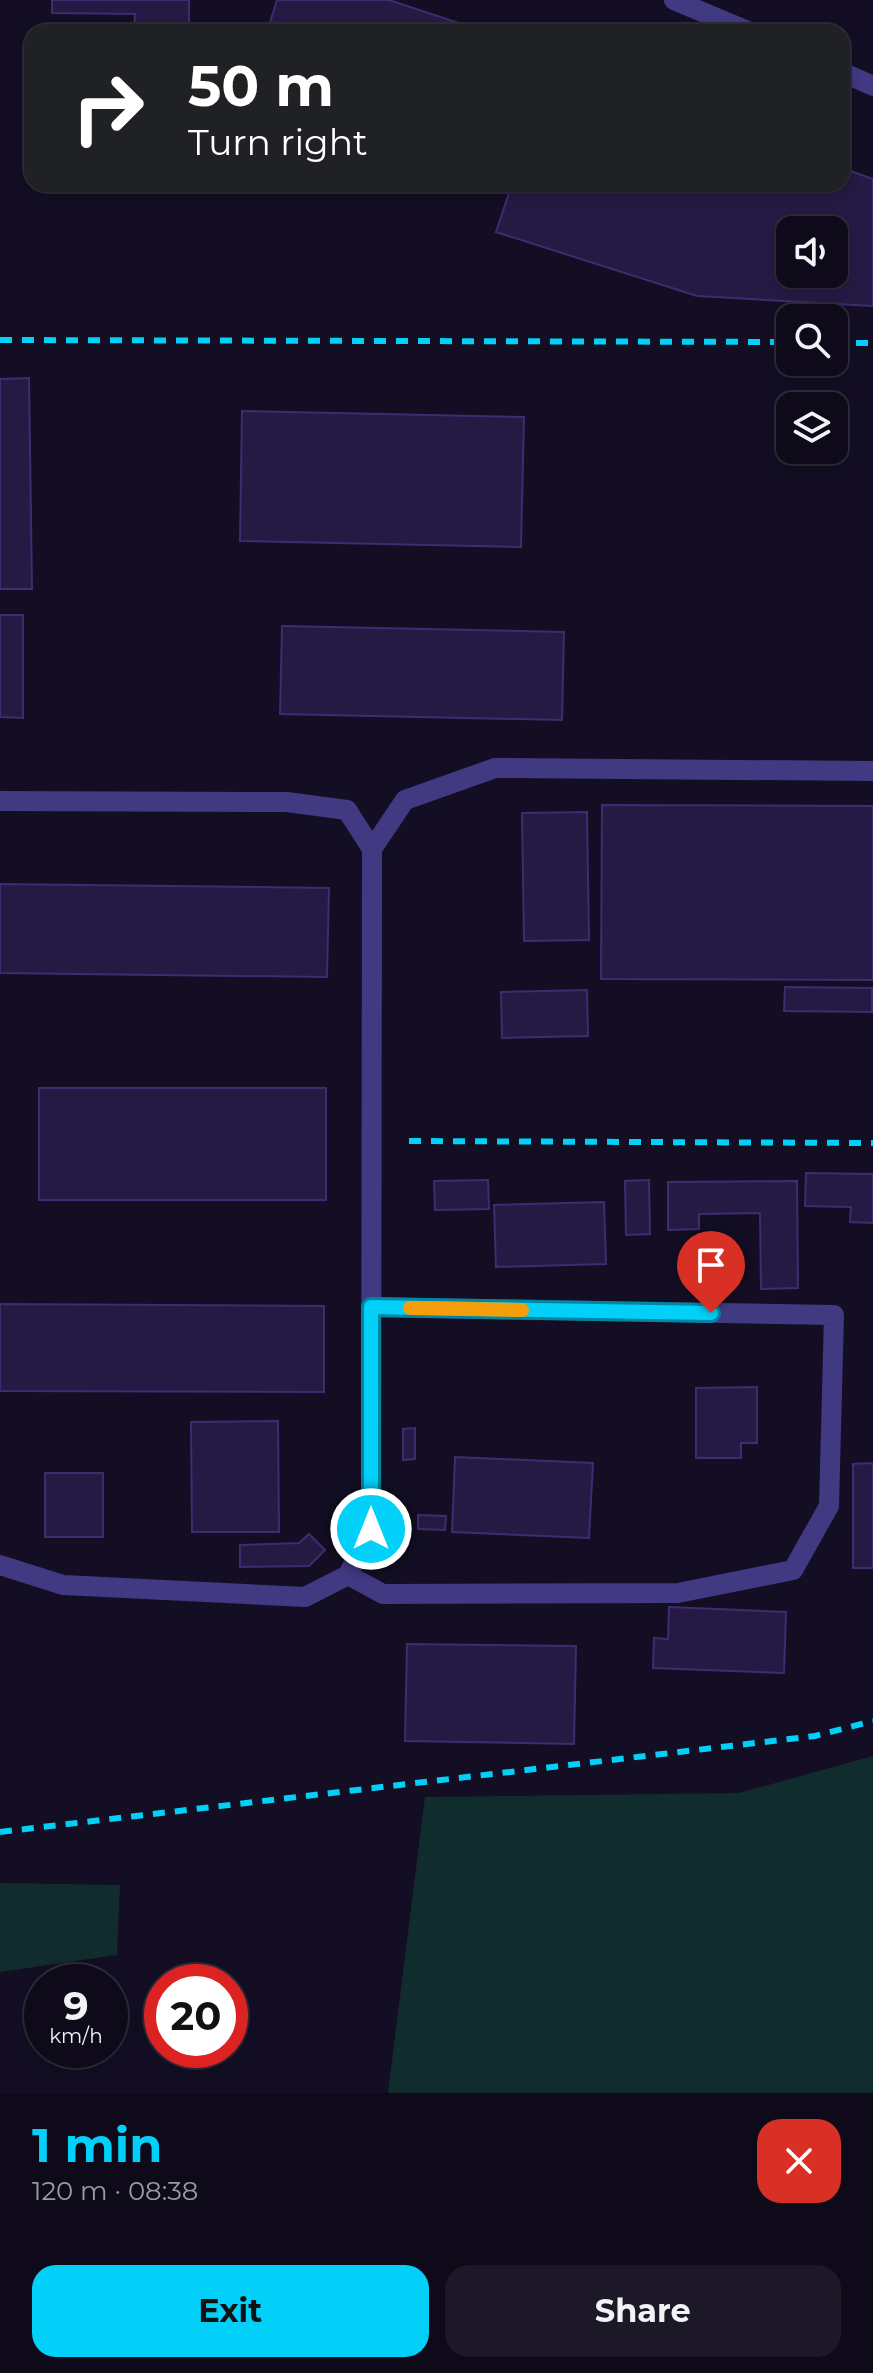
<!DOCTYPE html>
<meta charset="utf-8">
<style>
:root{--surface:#0e0a1a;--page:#1c1827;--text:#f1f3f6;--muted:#9b9aa2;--line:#2e2b39;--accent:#02d0f9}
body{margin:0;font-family:Montserrat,sans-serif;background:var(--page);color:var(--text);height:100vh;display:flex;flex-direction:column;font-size:30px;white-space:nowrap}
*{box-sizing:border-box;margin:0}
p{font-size:26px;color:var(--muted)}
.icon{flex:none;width:44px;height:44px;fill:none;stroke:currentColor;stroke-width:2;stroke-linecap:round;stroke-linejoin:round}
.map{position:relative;height:2093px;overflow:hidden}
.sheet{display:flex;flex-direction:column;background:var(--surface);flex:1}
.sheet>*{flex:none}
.hud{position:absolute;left:24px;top:24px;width:826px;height:168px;border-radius:24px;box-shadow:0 4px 12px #0003,0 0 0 2px var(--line);background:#202124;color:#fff;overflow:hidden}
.controls{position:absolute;left:776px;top:216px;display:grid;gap:16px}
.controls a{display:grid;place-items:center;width:72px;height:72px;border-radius:16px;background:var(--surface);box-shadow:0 4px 12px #0003,0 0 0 2px var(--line);font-size:40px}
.speed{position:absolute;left:24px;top:1964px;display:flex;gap:16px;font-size:40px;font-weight:700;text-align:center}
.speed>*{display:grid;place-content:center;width:104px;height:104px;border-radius:50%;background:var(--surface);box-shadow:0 4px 12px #0003,0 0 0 2px var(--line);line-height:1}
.speed small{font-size:20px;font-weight:400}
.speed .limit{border:12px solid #d22;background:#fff;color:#111}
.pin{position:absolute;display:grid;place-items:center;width:68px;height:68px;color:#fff;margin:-82px -34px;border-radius:50% 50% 50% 0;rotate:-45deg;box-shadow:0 0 8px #0007}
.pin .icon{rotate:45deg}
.me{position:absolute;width:88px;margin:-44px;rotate:0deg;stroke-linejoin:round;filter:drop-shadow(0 0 6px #0008)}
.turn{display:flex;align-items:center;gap:28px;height:168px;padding:0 32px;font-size:36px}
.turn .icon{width:104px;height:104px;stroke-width:2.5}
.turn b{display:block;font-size:56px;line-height:68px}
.round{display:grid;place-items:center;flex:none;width:84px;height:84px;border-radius:24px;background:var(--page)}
.headline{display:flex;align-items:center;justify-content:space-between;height:136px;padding:0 32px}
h1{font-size:48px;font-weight:700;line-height:60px;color:var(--accent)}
.primary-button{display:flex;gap:16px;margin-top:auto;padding:16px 32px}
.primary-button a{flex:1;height:92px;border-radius:24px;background:var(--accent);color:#111;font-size:32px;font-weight:700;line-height:92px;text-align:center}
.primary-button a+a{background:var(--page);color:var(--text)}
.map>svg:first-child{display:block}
</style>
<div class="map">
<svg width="873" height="2093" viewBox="0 0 873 2093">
<rect width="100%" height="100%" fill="#130e23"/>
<g fill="#112c2d">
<path d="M873,1756V2093H388L425,1797L739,1793Z"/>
<path d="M0,1883L120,1885L117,1955L0,1972Z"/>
</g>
<g fill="#251a44" stroke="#3e2c70" stroke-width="2" fill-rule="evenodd">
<path d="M52,0H189V32H134L135,14L52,13Z"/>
<path d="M277,0H389L462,24L459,32H267Z"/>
<path d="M842,168L873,179V306L697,296L496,232L512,184H842ZM790,230H834V274H790Z"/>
<path d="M29,378L32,589H0V379Z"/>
<path d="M242,411L524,417L521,547L240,541Z"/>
<path d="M0,615H23V718L0,717Z"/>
<path d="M282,626L564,632L562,720L280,714Z"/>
<path d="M602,805L873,806V980L601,979Z"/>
<path d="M587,812L589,940L524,941L522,813Z"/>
<path d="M0,884L329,888L327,977L0,973Z"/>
<path d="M785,987L872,988V1012L784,1011Z"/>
<path d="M587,990L588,1036L502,1038L501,992Z"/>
<rect x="39" y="1088" width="287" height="112"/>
<path d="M806,1173L873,1174V1223L850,1222L851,1207L805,1206Z"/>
<path d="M488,1180L489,1209L435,1210L434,1181Z"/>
<path d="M649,1180L650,1234L626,1235L625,1181Z"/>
<path d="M797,1181L798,1288L761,1289L760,1213L699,1214V1229L668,1230V1182Z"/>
<path d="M604,1202L606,1264L496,1267L494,1205Z"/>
<path d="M0,1304L324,1306V1392L0,1391Z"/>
<path d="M757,1387V1443H741V1458H696V1388Z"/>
<path d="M278,1421L279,1532H192L191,1422Z"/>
<path d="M415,1428V1459L403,1460V1429Z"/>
<path d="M455,1457L593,1463L589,1538L452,1532Z"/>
<path d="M873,1463V1568H853V1464Z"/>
<rect x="45" y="1473" width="58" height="64"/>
<path d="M418,1515L446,1516L445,1530L418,1529Z"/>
<path d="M309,1534L325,1550L309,1566L240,1567V1545L299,1543Z"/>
<path d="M669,1607L786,1612L784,1673L653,1668L654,1638L668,1639Z"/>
<path d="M407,1644L576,1646L574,1744L405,1741Z"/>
</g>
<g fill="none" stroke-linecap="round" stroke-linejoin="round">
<g stroke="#413982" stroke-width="20">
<path d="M674,0L750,32"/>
<path d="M842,72L873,86"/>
<path d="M0,801L287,802L347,810L372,849"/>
<path d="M0,1565L63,1585L305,1597L348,1575L371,1529L372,849L405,800L495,768L873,771"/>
<path d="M348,1575L383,1594L678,1593L793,1570L829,1506L834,1315L371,1307"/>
</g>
<g stroke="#02d0f9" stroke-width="6" stroke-dasharray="12 10" stroke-linecap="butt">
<path d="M0,340L790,342"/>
<path d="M834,343H873"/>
<path d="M409,1141L873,1143"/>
<path d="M0,1832L815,1736L873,1721"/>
</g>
</g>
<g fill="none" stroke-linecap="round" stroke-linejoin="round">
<defs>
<path id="route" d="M371,1529V1307L711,1313"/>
</defs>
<use href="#route" stroke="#0187a2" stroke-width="20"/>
<use href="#route" stroke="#02d0f9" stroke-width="14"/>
<path stroke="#f59e0b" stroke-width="14" d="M410,1308L522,1310"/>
</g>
</svg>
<div class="controls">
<a><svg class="icon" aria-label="sound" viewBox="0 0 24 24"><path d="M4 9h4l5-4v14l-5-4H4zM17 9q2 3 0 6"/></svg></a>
<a><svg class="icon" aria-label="search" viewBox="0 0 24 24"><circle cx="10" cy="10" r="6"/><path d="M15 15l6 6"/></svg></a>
<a><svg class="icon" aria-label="layers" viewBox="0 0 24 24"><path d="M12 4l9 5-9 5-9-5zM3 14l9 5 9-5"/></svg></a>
</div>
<div class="speed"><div>9<small>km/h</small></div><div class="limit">20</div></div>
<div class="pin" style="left:711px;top:1313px;background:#d93025"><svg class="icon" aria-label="arrive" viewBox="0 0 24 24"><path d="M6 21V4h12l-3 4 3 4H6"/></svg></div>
<svg class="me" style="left:371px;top:1529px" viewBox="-20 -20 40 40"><circle r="17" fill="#02d0f9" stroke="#fff" stroke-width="3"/><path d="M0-11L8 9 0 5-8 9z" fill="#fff"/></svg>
<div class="hud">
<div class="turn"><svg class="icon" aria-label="right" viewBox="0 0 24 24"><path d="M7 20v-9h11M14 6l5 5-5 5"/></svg><div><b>50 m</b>Turn right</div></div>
</div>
</div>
<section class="sheet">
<div class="headline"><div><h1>1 min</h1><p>120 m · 08:38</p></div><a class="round" style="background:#d93025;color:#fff"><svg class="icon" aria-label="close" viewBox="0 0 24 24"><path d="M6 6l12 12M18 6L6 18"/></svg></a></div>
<div class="primary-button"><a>Exit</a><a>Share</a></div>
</section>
